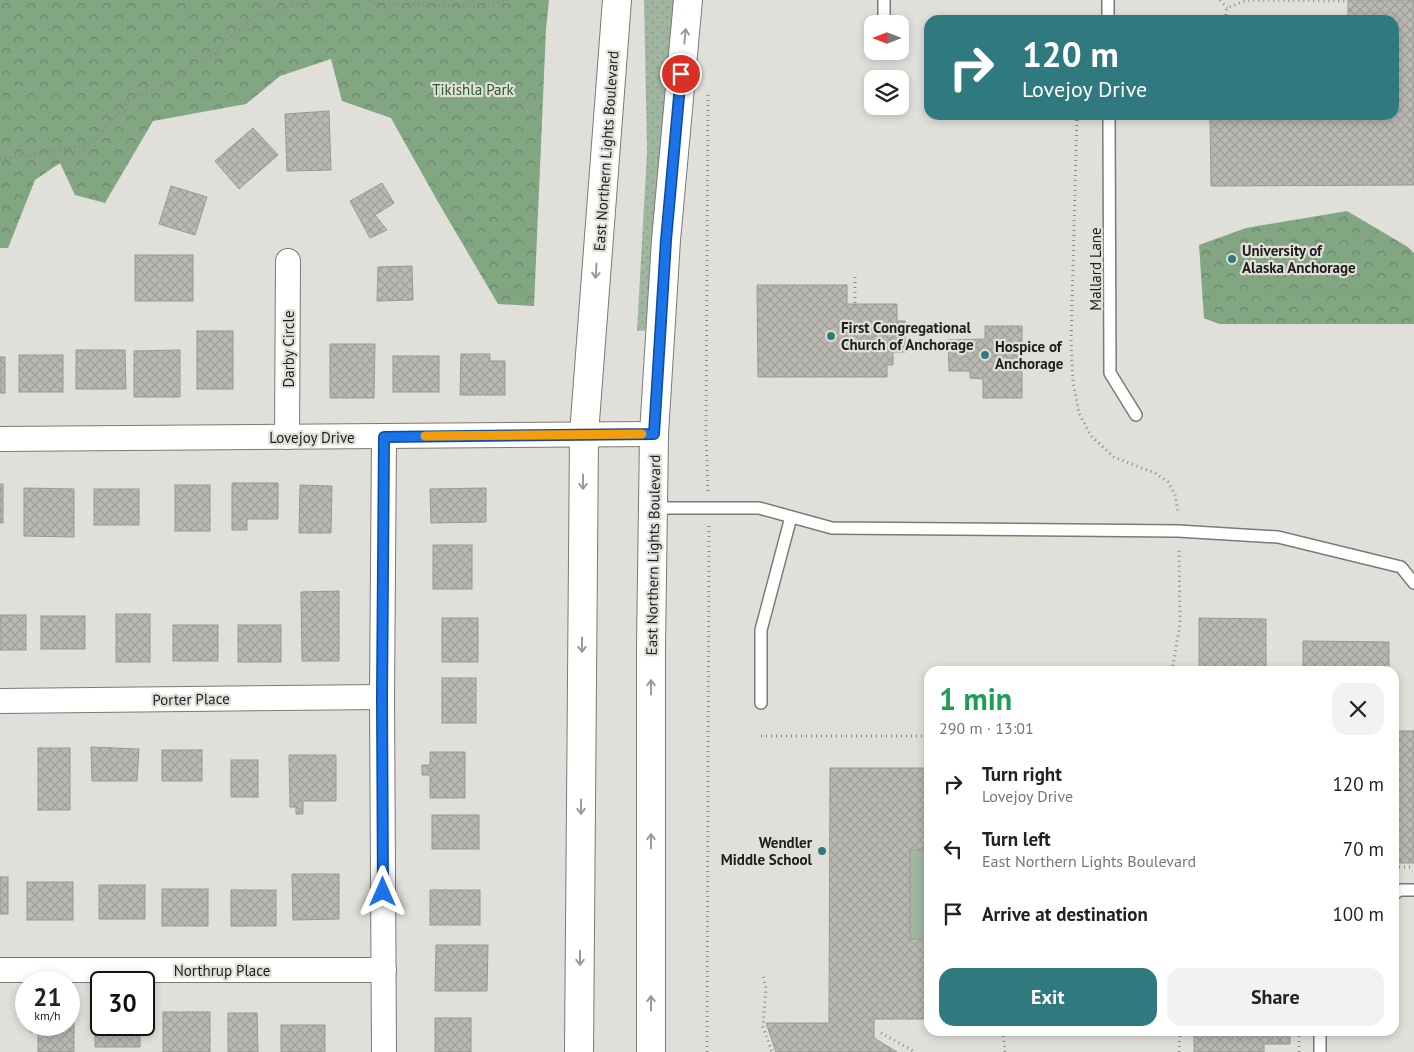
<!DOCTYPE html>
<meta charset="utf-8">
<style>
:root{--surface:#fff;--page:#f2f2f2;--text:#222;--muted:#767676;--accent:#30797e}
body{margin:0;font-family:"PT Sans",sans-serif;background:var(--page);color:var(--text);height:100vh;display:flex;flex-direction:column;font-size:19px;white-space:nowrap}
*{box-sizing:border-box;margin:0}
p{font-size:16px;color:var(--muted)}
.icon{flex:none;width:28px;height:28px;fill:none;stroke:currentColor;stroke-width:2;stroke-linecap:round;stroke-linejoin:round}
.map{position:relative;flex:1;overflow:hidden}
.sheet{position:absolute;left:924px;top:666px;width:475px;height:370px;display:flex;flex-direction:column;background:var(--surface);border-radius:15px;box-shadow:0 2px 8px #0003}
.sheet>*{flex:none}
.guide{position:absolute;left:924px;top:15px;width:475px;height:105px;border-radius:15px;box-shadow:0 2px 8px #0003;background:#30797e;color:#fff;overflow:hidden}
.needle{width:32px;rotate:270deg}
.tools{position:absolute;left:864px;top:15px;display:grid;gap:10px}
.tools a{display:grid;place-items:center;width:45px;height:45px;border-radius:10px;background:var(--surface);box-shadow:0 2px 8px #0003;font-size:25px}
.speed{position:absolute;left:15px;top:971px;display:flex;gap:10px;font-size:25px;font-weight:700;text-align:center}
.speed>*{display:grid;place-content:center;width:65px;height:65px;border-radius:50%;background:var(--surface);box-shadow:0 2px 8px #0003;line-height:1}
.speed small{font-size:12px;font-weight:400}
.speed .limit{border:2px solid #111;border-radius:8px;background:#fff;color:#111}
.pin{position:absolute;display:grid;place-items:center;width:42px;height:42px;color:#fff;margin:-21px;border:2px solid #fff;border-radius:50%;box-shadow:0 1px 5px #0007}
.me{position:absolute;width:55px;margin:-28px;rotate:0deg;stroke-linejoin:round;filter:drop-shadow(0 0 4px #0008)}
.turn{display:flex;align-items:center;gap:18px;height:105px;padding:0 15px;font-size:22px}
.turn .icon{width:65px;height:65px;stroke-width:2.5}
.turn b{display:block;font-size:35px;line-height:42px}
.round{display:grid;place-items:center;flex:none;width:52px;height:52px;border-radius:15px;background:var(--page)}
.head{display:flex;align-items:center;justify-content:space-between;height:85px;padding:0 15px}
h1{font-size:30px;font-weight:600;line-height:38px;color:#1e9e55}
.button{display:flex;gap:10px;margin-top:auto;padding:10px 15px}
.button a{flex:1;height:58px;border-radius:15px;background:var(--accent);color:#fff;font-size:20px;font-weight:600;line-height:58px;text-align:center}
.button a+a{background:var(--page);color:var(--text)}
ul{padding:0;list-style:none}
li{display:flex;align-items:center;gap:15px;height:65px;padding:0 15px}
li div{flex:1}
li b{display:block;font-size:19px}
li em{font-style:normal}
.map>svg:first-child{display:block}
</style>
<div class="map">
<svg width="1414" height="1052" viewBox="0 0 1414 1052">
<defs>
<pattern id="grass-dots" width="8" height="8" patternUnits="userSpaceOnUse" patternTransform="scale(1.25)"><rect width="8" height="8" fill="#a0b6a0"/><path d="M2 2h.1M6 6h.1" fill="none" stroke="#899c89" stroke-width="1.8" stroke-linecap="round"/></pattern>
<pattern id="forest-crowns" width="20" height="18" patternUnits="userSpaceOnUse" patternTransform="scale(1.25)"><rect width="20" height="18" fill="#82a582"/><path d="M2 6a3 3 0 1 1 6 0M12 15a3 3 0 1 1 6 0" fill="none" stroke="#6a866a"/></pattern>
<pattern id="building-cross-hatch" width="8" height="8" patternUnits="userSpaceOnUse" patternTransform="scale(1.25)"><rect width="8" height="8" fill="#bab8b3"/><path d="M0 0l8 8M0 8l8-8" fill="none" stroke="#9f9e99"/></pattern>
</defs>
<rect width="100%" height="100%" fill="#e1dfda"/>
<path fill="url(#grass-dots)" d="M644,0H681L653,330L637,331L647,152Z"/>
<g fill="url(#forest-crowns)">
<path d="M0,0H549L546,29L534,306L498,304L438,202L391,118L342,101L331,59L280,76L246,104L153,121L105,203L75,195L60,163L35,180L8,248H0Z"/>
<path d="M1347,211L1408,247L1414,253V324H1219L1204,318L1199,245L1246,228Z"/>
</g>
<rect fill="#a0b6a0" x="910" y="850" width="19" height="89"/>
<g fill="url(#building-cross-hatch)" stroke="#9a9994">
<path d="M1348,0H1414V185L1211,186L1210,115H1394V20H1348Z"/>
<path d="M329,111L331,170L287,171L285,114Z"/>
<path d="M253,128L278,155L239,189L215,161Z"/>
<path d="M382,183L394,203L375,215L387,230L370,238L350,201Z"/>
<path d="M171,186L207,197L195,235L159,224Z"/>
<rect x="135" y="255" width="58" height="46"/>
<path d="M412,266L413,300L377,301L378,267Z"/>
<path d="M757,285H847V304H897V321H905V352H893V365H887V377H758Z"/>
<path d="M985,326H1022V398H983V379L970,378V371H949L948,340L985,339Z"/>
<rect x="197" y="331" width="36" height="58"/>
<path d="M330,344H375L374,398H330Z"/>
<path d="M76,350H125L126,389H76Z"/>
<path d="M180,350V397H134V351Z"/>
<path d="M461,354H490V361H505V395H460Z"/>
<rect x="19" y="355" width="44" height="37"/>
<rect x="393" y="356" width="46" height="36"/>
<rect x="0" y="357" width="5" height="36"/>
<path d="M232,483H278V519H247V530H232Z"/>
<rect x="0" y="484" width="3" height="39"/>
<rect x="175" y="485" width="35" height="46"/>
<path d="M300,485L332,486L331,533H299Z"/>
<path d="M24,488L74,489V537L24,536Z"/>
<path d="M486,488V522L431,523L430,489Z"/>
<rect x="94" y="489" width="45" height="36"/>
<rect x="433" y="545" width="39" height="44"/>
<path d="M339,591V661H302L301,592Z"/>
<rect x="116" y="614" width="34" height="48"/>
<rect x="0" y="615" width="26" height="35"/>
<rect x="41" y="616" width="44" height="33"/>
<rect x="442" y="618" width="36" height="44"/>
<path d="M1199,618L1266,619V671H1199Z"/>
<rect x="173" y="625" width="45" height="36"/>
<rect x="238" y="625" width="43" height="37"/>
<path d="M1303,641L1389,642V671H1303Z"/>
<rect x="442" y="678" width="34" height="45"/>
<rect x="1394" y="731" width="20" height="132"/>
<path d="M91,747L139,749L137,781H92Z"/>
<rect x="38" y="748" width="32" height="62"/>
<rect x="162" y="750" width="40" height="31"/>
<path d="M430,752H465V798H430V775H422V765H430Z"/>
<path d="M289,755H336V801H303V814H296V807H290Z"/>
<rect x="231" y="760" width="27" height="37"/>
<path d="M830,768H929V850H910V939H929V1019H874V1038L897,1052H776L766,1023H829Z"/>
<rect x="432" y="815" width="47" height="34"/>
<path d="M292,874H339V919L293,920Z"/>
<rect x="0" y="877" width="8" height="37"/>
<rect x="27" y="882" width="46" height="38"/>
<rect x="99" y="885" width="46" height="34"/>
<rect x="162" y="889" width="46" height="37"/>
<rect x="231" y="890" width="45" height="36"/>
<rect x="430" y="890" width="50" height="35"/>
<path d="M436,945H488L487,991H435Z"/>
<path d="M95,1012H101V1025H140V1047H95Z"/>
<rect x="163" y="1012" width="47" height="40"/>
<path d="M228,1013H257L258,1052H228Z"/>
<path d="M69,1016H74V1052H38V1032H30V1025H69Z"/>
<rect x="435" y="1018" width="36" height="34"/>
<rect x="281" y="1025" width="44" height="27"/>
<path d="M1194,1031H1290V1044H1264V1052H1194Z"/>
</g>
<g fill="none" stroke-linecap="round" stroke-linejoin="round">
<defs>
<g id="service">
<path d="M1108,0V20"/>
<path d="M884,24V0"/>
<path d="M1109,115L1110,373L1136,415"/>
<path d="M653,508H759L832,528L1178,531L1278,537L1401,567L1414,583"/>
<path d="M761,703V630L791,517"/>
<path d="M1394,894L1400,890H1414"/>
<path d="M1320,1052V1031"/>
</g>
<g id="minor">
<path d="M287,437L288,261"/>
<path d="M384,437L382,697L384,1052"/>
<path d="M0,439L654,434"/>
<path d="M0,701L382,697"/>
<path d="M0,970H384"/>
</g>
<g id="primary">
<path d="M579,1052L584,434L617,0"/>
<path d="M651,1052V646L654,434L666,240L688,0"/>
</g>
</defs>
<use href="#service" stroke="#7c7a76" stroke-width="14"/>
<use href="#minor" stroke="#7c7a76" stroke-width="26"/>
<use href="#primary" stroke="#7c7a76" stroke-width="30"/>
<g stroke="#8b8986" stroke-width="3" stroke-dasharray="1 4" stroke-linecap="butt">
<path d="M369,0L374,3L483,7L508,0"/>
<path d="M1220,0L1227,8"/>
<path d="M1225,20L1227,8L1247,0L1348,1"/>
<path d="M708,95L706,435L708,491"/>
<path d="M1077,115L1071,341L1073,382L1079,413L1091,436L1114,457L1155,473L1168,482L1175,495L1178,512"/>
<path d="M0,159L41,154L92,144L129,100L181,77L192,63L215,55L223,42L257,15L273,14L309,0"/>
<path d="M855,277V304"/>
<path d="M1172,671L1180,624L1179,550"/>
<path d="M761,736H929"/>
<path d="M1394,867H1414"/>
<path d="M763,977L766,988L763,1027L772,1052"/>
<path d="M1003,1031L1005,1052"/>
<path d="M881,1033L915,1052"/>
<path d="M707,1052L709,525"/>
<path d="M1179,1052L1180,1031"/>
<path d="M1299,1052V1031"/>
</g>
<use href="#service" stroke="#fff" stroke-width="11"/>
<use href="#minor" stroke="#fff" stroke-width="24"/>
<use href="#primary" stroke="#fff" stroke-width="28"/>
</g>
<defs><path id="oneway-shaft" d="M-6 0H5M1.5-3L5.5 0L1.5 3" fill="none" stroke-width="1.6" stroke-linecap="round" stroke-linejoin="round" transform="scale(1.25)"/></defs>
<g stroke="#9a9a99">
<use href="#oneway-shaft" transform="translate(685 36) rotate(-85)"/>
<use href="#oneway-shaft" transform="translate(596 271) rotate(94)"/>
<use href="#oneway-shaft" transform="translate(583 482) rotate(90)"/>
<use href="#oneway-shaft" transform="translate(582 645) rotate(90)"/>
<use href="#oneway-shaft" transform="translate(651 687) rotate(-90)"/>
<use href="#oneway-shaft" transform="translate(581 807) rotate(90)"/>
<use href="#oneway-shaft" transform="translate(651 841) rotate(-90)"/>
<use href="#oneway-shaft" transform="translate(580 958) rotate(90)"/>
<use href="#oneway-shaft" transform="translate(651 1003) rotate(-90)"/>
</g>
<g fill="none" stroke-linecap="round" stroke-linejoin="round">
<defs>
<path id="route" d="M383,892L382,697L384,437L654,434L666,240L681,74"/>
</defs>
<use href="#route" stroke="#114b97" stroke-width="12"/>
<use href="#route" stroke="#1a73e8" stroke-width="9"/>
<path stroke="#f59e0b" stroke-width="9" d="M425,436L642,434"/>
</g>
<g fill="#30797e" stroke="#e1dfda" stroke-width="2">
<circle cx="1232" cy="259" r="5"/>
<circle cx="831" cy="336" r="5"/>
<circle cx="985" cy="355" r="5"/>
<circle cx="822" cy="851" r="5"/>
</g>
<g text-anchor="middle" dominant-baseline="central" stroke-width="4.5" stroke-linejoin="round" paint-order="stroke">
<g font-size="15" fill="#275a2b" stroke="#e1dfda">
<text x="473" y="89">Tikishla Park</text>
</g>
<g font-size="15" fill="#1f1e1c" stroke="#e1dfda">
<text transform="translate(606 151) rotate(-86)">East Northern Lights Boulevard</text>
<text transform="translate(1095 269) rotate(-90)">Mallard Lane</text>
<text transform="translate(288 349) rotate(-90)">Darby Circle</text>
<text x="312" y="437">Lovejoy Drive</text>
<text transform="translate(653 555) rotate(-89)">East Northern Lights Boulevard</text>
<text transform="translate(191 699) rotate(-1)">Porter Place</text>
<text x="222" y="970">Northrup Place</text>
</g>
<g font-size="15" font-weight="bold" fill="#1f1e1c" stroke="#e1dfda" text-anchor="start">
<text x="1242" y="250">University of<tspan x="1242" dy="17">Alaska Anchorage</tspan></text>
<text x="841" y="327">First Congregational<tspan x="841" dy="17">Church of Anchorage</tspan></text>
<text x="995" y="346">Hospice of<tspan x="995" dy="17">Anchorage</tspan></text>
<text x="812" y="842" text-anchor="end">Wendler<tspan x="812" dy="17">Middle School</tspan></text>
</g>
</g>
</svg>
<div class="tools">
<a><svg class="needle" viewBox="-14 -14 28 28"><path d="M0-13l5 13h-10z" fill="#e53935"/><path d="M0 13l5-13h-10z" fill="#767676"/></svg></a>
<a><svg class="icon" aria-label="layers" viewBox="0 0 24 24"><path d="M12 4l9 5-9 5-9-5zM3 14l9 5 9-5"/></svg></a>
</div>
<div class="speed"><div>21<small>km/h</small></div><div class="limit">30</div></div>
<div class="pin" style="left:681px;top:74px;background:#d93025"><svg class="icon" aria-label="arrive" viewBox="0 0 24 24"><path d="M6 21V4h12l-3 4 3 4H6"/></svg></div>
<svg class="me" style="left:383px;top:892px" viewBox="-20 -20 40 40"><path d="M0-17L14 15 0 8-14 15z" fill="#1a73e8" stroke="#fff" stroke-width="4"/></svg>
<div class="guide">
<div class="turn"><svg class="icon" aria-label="right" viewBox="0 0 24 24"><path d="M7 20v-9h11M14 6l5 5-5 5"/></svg><div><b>120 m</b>Lovejoy Drive</div></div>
</div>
<section class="sheet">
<div class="head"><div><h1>1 min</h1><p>290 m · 13:01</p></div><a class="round"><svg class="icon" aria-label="close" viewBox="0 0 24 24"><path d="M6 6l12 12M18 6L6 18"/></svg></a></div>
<ul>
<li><svg class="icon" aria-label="right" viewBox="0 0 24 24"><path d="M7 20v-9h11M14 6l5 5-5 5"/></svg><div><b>Turn right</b><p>Lovejoy Drive</p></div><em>120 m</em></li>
<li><svg class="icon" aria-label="left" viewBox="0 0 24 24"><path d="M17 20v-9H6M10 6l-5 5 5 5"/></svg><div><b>Turn left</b><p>East Northern Lights Boulevard</p></div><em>70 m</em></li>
<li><svg class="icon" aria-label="arrive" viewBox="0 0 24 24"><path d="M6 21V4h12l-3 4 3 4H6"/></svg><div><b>Arrive at destination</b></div><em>100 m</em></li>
</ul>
<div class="button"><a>Exit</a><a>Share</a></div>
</section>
</div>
